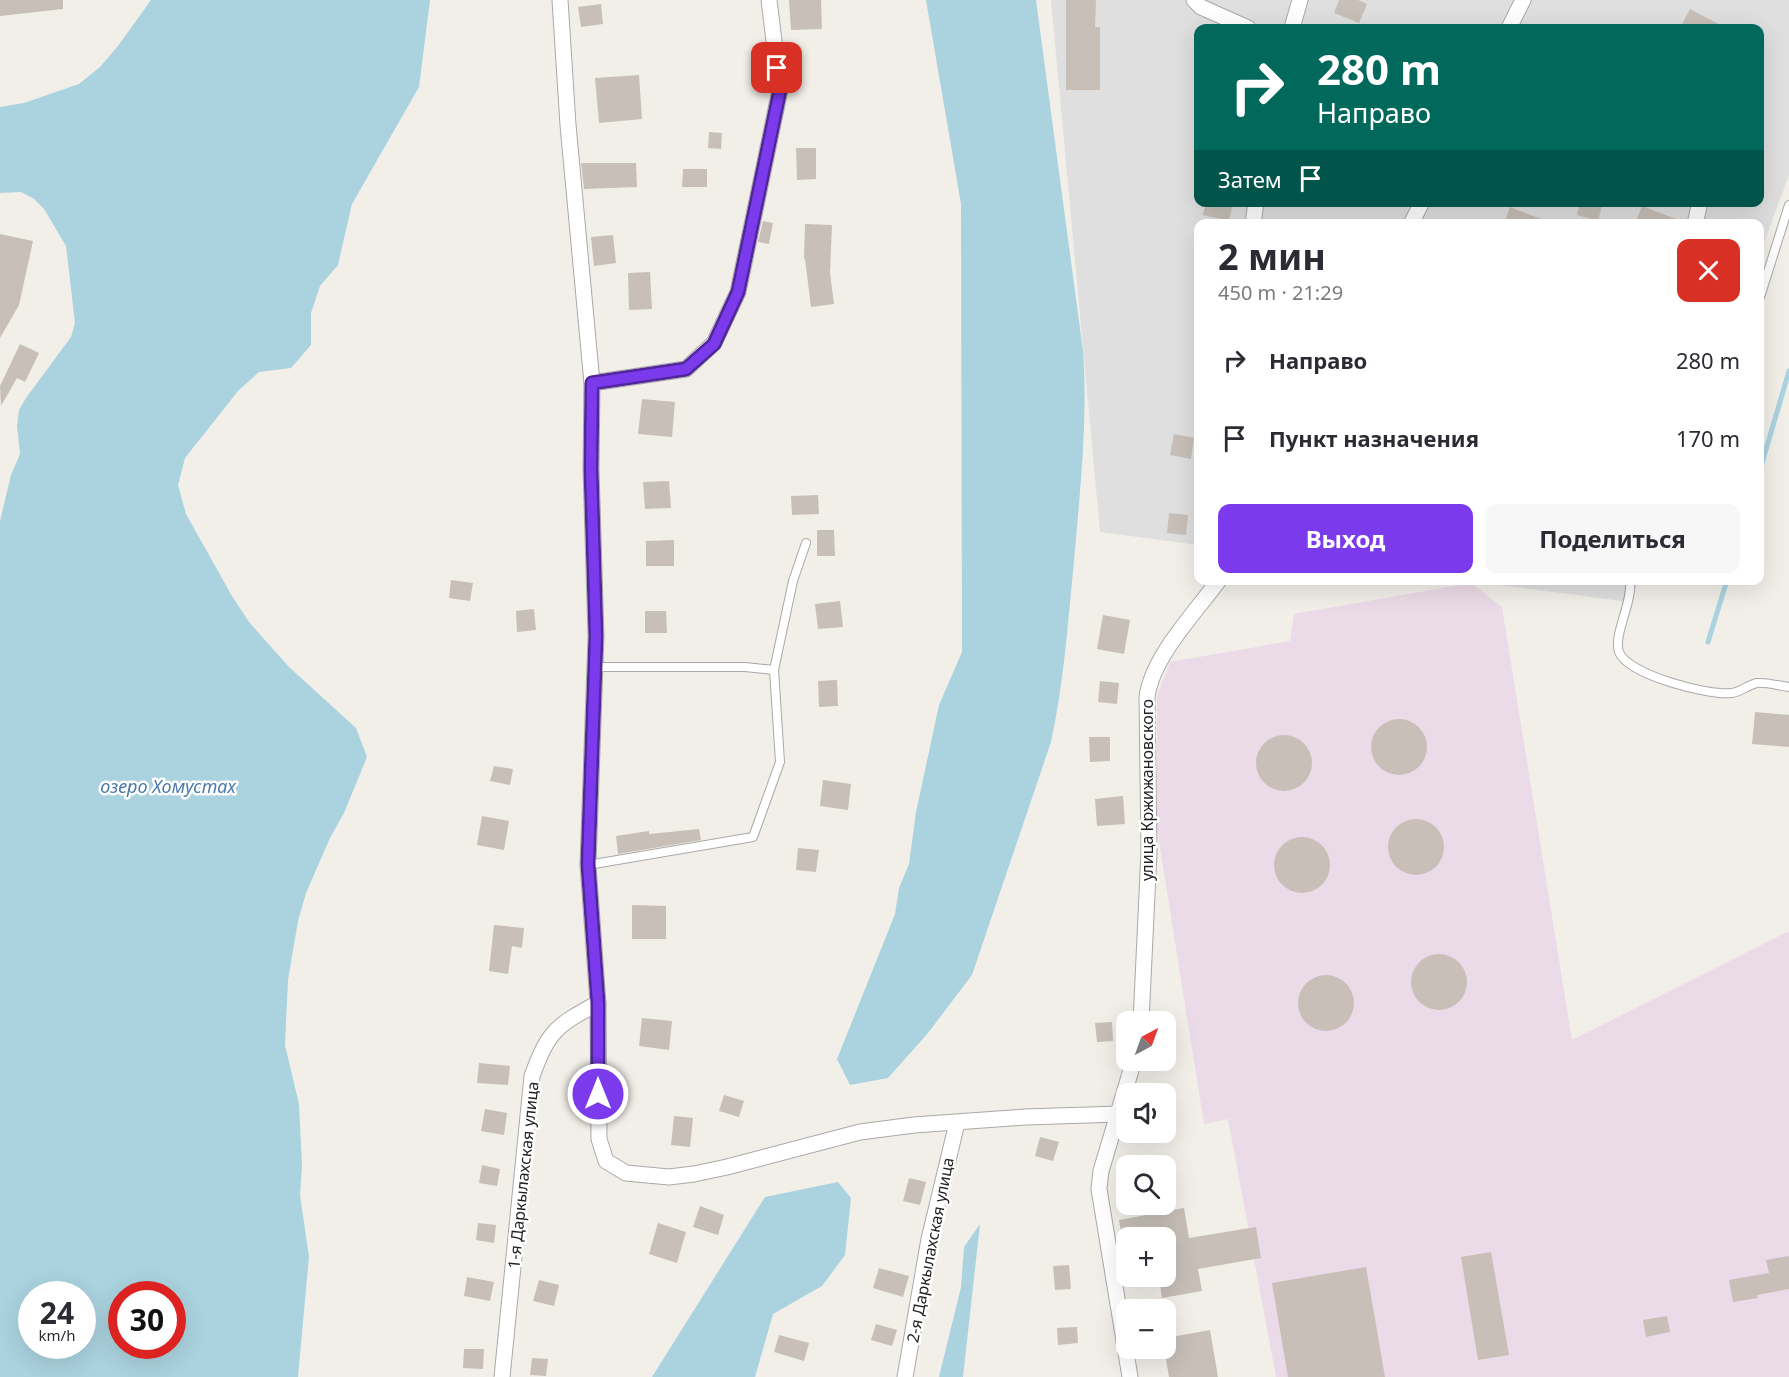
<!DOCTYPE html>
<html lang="ru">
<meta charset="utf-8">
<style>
:root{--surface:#fff;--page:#f7f7f7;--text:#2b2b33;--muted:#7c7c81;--accent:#7c3aed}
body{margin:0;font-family:"Noto Sans",sans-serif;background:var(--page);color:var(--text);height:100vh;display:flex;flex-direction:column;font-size:22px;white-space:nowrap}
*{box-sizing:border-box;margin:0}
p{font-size:20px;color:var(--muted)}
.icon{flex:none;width:33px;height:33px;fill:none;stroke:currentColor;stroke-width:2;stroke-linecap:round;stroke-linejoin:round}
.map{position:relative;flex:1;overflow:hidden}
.details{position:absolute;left:1194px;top:219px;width:570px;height:366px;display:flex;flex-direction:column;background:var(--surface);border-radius:12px;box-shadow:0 6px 24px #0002}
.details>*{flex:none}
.top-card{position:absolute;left:1194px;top:24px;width:570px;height:183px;border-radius:12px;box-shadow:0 6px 24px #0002;background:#00695c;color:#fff;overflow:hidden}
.needle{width:39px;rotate:41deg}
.controls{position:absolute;left:1116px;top:1011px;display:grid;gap:12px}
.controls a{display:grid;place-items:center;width:60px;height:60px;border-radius:12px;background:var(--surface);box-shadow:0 6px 24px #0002;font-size:30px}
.speed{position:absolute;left:18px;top:1281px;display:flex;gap:12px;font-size:30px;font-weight:700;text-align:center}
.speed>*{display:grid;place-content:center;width:78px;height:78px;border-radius:50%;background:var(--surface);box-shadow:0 6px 24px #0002;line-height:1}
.speed small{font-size:15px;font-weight:400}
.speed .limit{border:9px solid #d22;background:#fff;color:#111}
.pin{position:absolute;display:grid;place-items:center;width:51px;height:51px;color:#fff;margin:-26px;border-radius:12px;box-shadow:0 3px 9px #0006}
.me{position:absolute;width:66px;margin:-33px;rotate:0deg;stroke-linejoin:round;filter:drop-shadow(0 0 4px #0008)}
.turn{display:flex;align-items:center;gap:21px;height:126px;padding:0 24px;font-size:27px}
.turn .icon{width:78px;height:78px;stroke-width:2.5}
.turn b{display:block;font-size:42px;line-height:51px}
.then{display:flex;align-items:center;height:57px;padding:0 24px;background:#0003;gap:12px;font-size:22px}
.round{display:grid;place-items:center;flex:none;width:63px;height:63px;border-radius:12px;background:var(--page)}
.overview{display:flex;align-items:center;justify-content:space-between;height:102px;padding:0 24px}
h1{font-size:36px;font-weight:700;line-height:45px}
.primary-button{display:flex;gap:12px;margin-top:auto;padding:12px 24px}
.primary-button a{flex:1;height:69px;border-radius:12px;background:var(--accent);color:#fff;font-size:24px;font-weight:700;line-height:69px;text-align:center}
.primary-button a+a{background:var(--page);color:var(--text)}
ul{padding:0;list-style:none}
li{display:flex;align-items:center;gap:18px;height:78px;padding:0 24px}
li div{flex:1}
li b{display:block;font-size:22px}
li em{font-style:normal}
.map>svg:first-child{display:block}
</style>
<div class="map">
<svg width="1789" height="1377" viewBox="0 0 1789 1377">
<rect width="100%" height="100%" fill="#f2efe9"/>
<g fill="#e0dfdf" fill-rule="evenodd">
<path d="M1051,0H1789V175L1760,254V224H1198V545L1100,532ZM1198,28H1760V202H1198Z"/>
<path d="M1467,581H1638L1630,602Z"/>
</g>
<path fill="#ebdbe8" d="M1471,583L1502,607L1572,1040L1789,931V1377H1276L1228,1119L1204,1124L1157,829V696L1170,662L1290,641L1294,614Z"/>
<g fill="#aad3df" fill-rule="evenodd">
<path d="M151,0H430L419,87L352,204L338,265L320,286L311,313V345L291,368L259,372L238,391L185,458L178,485L186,514L232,596L249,622L289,667L356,728L367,757L344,813L330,838L306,893L298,921L288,980L285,1045L299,1104L302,1165L300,1195L309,1257L298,1377H0V521L11,475L20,454L17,426L19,410L26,398L71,337L75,323L66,246L44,209L34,199L21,192L0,193V107L24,103L79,84L100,67L118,46ZM32,1294H82V1346H32ZM122,1294H172V1346H122Z"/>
<path d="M926,0H1036L1083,351C1088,421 1080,491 1074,561C1068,622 1064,682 1051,742L972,975L928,1033L888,1078L850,1085L837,1059L895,914L899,888L909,864L916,812L939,705L962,652L961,204Z"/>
<path d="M838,1182L851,1198L845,1255L822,1286L773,1314L755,1377H652L765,1197Z"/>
<path d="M980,1224L963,1377H939L961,1287L964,1247Z"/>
</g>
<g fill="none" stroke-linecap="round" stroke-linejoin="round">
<g stroke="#aad3df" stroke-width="5">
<path d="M1760,470L1789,371"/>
<path d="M1708,642L1727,580"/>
</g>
</g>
<g fill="#c7bfb8">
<path d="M0,0H63V9L0,16Z"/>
<path d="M789,0H821L822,29L791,30Z"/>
<path d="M1066,0H1096L1095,27H1100V90H1066Z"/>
<path d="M1339,0H1358L1367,4L1359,23L1334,13Z"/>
<path d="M601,4L603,24L581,27L578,7Z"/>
<path d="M1690,9L1726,28H1680Z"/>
<path d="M639,75L642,119L599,123L595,78Z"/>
<path d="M709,132L722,133L721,149L708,148Z"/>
<path d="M796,148H816V179L797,180Z"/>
<path d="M581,163H636L637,187L584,189Z"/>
<path d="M683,169H707V187H682Z"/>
<path d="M1206,202H1233L1229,221L1203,215Z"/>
<path d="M1580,202H1603L1598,221L1577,215Z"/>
<path d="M1642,206L1684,222V224H1635Z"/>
<path d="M1510,207L1549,222V224H1504Z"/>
<path d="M763,221L773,223L769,244L758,242Z"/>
<path d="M805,224L832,225L830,273L834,304L811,307L805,259H804Z"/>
<path d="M0,234L33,241L19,305L0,338Z"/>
<path d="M613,235L616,263L594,266L591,237Z"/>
<path d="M650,272L652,309L629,310L628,273Z"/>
<path d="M20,344L39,353L25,382L17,378L1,406L0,386Z"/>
<path d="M642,399L675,402L672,437L638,434Z"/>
<path d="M1174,434L1194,438L1191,459L1170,455Z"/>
<path d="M669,481L671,508L645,509L643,482Z"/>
<path d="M818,495L819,514L792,515L791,496Z"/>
<path d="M1169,513L1188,515L1186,535L1167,533Z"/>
<path d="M817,530H834L835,556H817Z"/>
<path d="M674,540V566H646V541Z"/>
<path d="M451,580L473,583L470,601L449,598Z"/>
<path d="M840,601L843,627L818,629L815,604Z"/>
<path d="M534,609L536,630L517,632L516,611Z"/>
<path d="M645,611H666L667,633H645Z"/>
<path d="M1103,615L1130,620L1124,654L1097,649Z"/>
<path d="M837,680L838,706L819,707L818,681Z"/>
<path d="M1100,681L1119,683L1117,704L1098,702Z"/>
<path d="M1755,712L1789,715V747L1752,744Z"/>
<circle cx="1399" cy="747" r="28"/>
<circle cx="1284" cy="763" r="28"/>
<path d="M1089,737H1110V761L1090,762Z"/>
<path d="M494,766L513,769L510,785L490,781Z"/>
<path d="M823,780L851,784L848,810L820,806Z"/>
<path d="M1123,796L1125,824L1097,826L1095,799Z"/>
<path d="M482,816L509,821L504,850L477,845Z"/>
<circle cx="1416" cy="847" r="28"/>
<path d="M699,829L701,840L618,854L616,836L649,831V834Z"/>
<circle cx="1302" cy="865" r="28"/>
<path d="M798,848L819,850L816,872L796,870Z"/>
<path d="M632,905L666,906V939H632Z"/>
<path d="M494,925L524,928L522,948L512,946L508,974L489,971Z"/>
<circle cx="1439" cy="982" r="28"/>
<circle cx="1326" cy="1003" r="28"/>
<path d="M642,1018L672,1021L669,1050L639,1046Z"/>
<path d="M1112,1022L1113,1041L1097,1042L1095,1023Z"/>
<path d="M479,1063L510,1066L508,1085L477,1083Z"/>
<path d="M724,1095L744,1101L739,1117L719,1111Z"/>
<path d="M485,1109L507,1113L504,1135L481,1131Z"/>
<path d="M674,1116L693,1118L690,1147L671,1145Z"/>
<path d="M1040,1137L1059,1142L1053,1161L1035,1156Z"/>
<path d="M482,1165L500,1169L497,1186L479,1183Z"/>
<path d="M909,1178L926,1182L920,1205L903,1201Z"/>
<path d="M700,1206L724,1215L718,1235L693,1227Z"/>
<path d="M1184,1208L1189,1238L1256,1227L1261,1258L1198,1269L1202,1291L1162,1298L1159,1276H1166V1234L1143,1238H1122L1119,1220Z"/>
<path d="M478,1223L496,1225L494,1243L476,1240Z"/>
<path d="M658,1223L686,1232L677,1263L649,1254Z"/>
<path d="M1491,1252L1509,1355L1478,1360L1461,1257Z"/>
<path d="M1789,1256V1289L1757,1295L1758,1298L1733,1302L1729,1280L1769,1273L1766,1260Z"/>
<path d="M1069,1265L1071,1289L1055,1290L1053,1266Z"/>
<path d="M1366,1267L1385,1377H1288L1272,1283Z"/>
<path d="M879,1268L909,1276L903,1297L873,1288Z"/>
<path d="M467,1277L494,1282L490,1301L464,1296Z"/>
<path d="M539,1280L559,1285L554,1306L533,1301Z"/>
<path d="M1667,1316L1670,1332L1646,1337L1643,1320Z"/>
<path d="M876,1324L897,1330L892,1346L871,1340Z"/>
<path d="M1077,1327L1078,1343L1058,1345L1057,1328Z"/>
<path d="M1210,1330L1218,1377H1169L1164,1348H1166V1338Z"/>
<path d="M779,1335L809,1343L804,1361L774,1352Z"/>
<path d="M464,1349H484L483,1369L463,1368Z"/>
<path d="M532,1358L548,1359L546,1376L530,1375Z"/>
</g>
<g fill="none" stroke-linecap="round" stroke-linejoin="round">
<defs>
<g id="lane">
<path d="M1760,297L1789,205"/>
<path d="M1630,580C1633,602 1613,635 1619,652C1628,675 1709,696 1732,693C1740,692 1748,685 1757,683C1766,682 1780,686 1789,687"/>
<path d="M595,667H745L774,670"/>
<path d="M588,865L753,837L780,762L774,670L793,581L806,543"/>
</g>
<g id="street">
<path d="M560,0L568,125L592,383L591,469L596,636L588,865L598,1003L599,1139L606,1161L626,1173L669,1177L694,1174L727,1167L860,1132L914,1125L1025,1117L1119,1114"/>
<path d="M1194,0L1201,7L1248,28"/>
<path d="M1292,28L1300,0"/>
<path d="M1509,28L1523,0"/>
<path d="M1253,224L1256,202"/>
<path d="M1411,224L1422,202"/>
<path d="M1695,224L1700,202"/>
<path d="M592,383L686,369L714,343L738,292L780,90L769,0"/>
<path d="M1141,1022L1149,852L1147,697C1152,657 1195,613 1219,580"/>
<path d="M502,1377L532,1076C549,1030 556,1026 598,1003"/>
<path d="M905,1377L929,1239L957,1123"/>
<path d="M1130,1377L1099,1189L1101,1171L1134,1060"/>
</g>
</defs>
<use href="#lane" stroke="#a9a9a9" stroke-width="10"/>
<use href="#street" stroke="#a9a9a9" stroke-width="17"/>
<use href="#lane" stroke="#fff" stroke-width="8"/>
<use href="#street" stroke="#fff" stroke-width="15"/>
</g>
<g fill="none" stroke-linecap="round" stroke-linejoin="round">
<defs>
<path id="route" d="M598,1094V1003L588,864L596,636L591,469L592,383L686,369L714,344L738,292L780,90L777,68"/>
</defs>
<use href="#route" stroke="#51269a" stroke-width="15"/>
<use href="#route" stroke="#7c3aed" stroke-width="10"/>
</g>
<g text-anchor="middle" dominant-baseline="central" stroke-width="5" stroke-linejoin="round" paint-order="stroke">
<g font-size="16" fill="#222" stroke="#fff">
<text transform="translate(1147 790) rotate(-90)">улица Кржижановского</text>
<text transform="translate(523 1175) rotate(-84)">1-я Даркылахская улица</text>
<text transform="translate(930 1250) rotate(-79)">2-я Даркылахская улица</text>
</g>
<g font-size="18" font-style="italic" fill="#4a7aab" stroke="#fff">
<text x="168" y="786">озеро Хомустах</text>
</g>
</g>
</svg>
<div class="controls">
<a><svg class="needle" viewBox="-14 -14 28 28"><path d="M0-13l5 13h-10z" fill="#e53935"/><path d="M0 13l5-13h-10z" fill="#7c7c81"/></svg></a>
<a><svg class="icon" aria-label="sound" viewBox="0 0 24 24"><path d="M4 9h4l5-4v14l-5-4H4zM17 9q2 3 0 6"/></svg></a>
<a><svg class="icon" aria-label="search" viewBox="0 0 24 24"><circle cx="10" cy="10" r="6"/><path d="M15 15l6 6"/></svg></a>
<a>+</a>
<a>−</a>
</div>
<div class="speed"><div>24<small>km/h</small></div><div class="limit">30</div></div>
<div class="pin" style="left:777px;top:68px;background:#d93025"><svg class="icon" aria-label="arrive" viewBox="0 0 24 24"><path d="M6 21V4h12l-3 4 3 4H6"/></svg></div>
<svg class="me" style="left:598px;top:1094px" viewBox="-20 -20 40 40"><circle r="17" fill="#7c3aed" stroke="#fff" stroke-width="3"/><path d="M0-11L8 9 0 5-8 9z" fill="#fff"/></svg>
<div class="top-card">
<div class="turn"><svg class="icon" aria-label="right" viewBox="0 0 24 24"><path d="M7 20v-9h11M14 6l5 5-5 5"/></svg><div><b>280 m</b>Направо</div></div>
<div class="then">Затем<svg class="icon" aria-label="arrive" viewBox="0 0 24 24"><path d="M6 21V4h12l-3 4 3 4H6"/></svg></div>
</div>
<section class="details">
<div class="overview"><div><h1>2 мин</h1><p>450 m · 21:29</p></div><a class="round" style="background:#d93025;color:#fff"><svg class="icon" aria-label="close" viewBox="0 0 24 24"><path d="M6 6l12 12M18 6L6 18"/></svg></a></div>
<ul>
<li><svg class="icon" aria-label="right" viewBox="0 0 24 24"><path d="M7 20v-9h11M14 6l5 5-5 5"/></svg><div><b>Направо</b></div><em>280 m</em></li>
<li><svg class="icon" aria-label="arrive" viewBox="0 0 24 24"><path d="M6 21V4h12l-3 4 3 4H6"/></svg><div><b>Пункт назначения</b></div><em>170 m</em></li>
</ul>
<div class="primary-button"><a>Выход</a><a>Поделиться</a></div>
</section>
</div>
